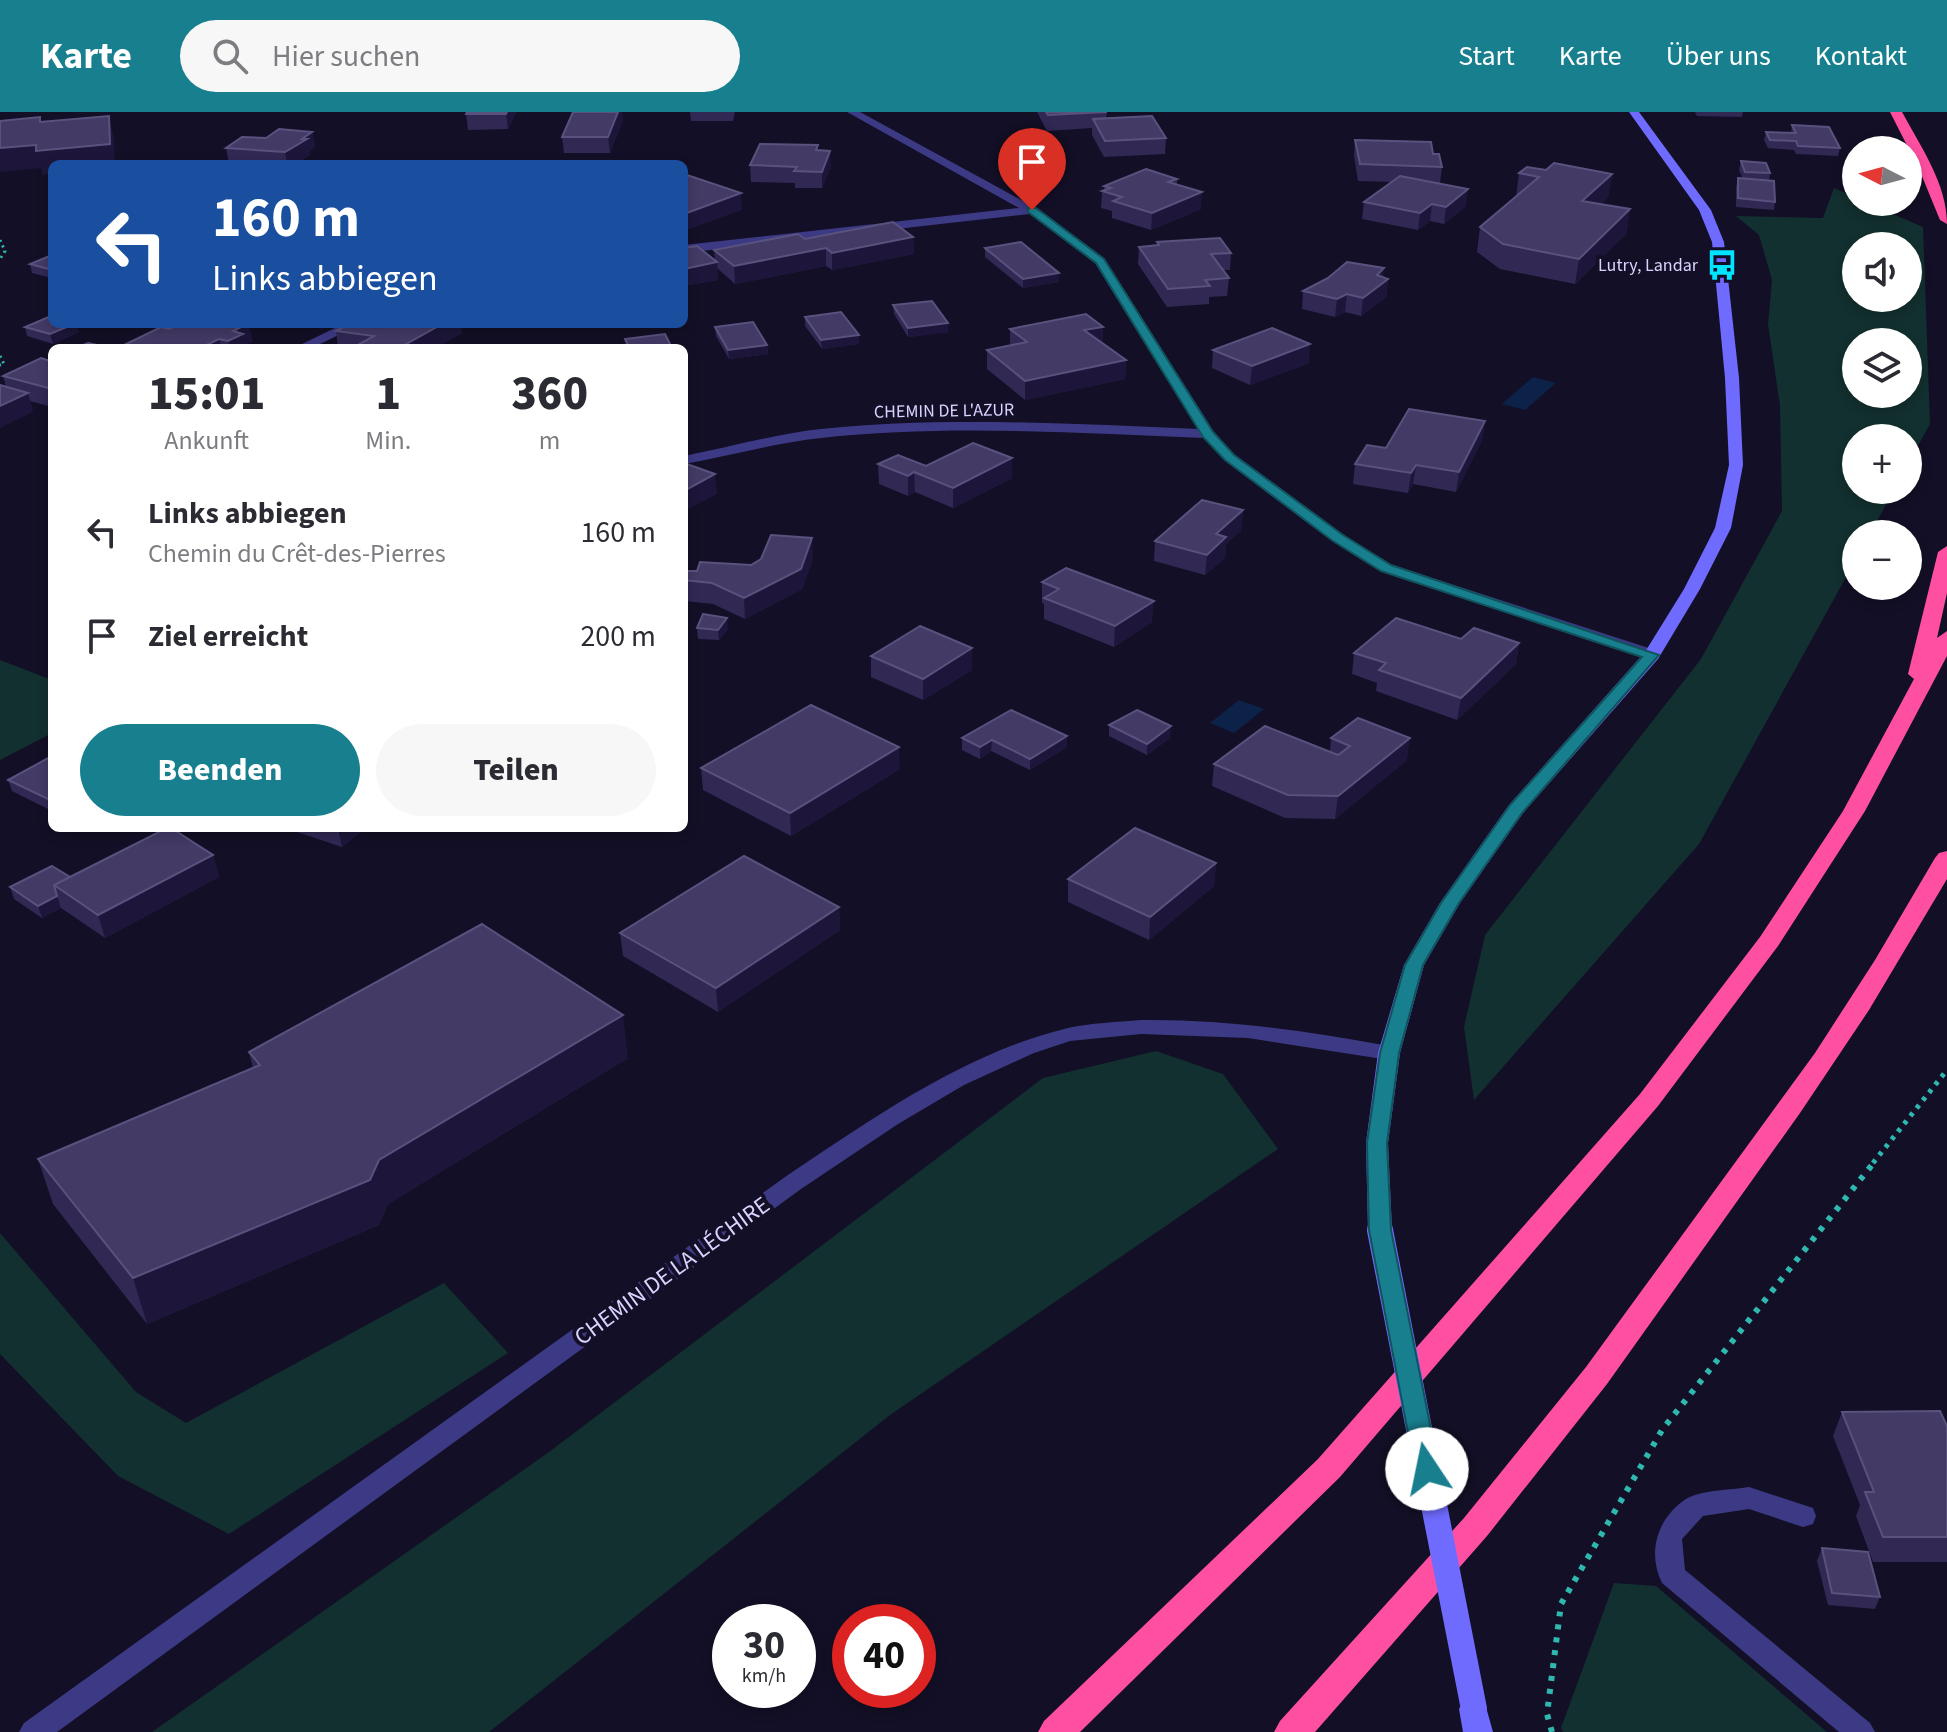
<!DOCTYPE html>
<html lang="de">
<meta charset="utf-8">
<style>
:root{--surface:#fff;--page:#f7f7f7;--text:#2b2b33;--muted:#7c7c81;--accent:#187f8f}
body{margin:0;font-family:"Source Sans 3",sans-serif;background:var(--page);color:var(--text);height:100vh;display:flex;flex-direction:column;font-size:30px;white-space:nowrap}
*{box-sizing:border-box;margin:0}
p{font-size:26px;color:var(--muted)}
.icon{flex:none;width:44px;height:44px;fill:none;stroke:currentColor;stroke-width:2;stroke-linecap:round;stroke-linejoin:round}
.map{position:relative;flex:1;overflow:hidden}
.drawer{position:absolute;left:48px;top:232px;width:640px;height:488px;display:flex;flex-direction:column;background:var(--surface);border-radius:12px;box-shadow:0 4px 12px #0003}
.drawer>*{flex:none}
.top-card{position:absolute;left:48px;top:48px;width:640px;height:168px;border-radius:12px;box-shadow:0 4px 12px #0003;background:#1a4fa0;color:#fff;overflow:hidden}
.needle{width:52px;rotate:276deg}
.fabs{position:absolute;left:1842px;top:24px;display:grid;gap:16px}
.fabs a{display:grid;place-items:center;width:80px;height:80px;border-radius:50%;background:var(--surface);box-shadow:0 4px 12px #0003;font-size:40px}
.speed{position:absolute;left:712px;top:1492px;display:flex;gap:16px;font-size:40px;font-weight:700;text-align:center}
.speed>*{display:grid;place-content:center;width:104px;height:104px;border-radius:50%;background:var(--surface);box-shadow:0 4px 12px #0003;line-height:1}
.speed small{font-size:20px;font-weight:400}
.speed .limit{border:12px solid #d22;background:#fff;color:#111}
.pin{position:absolute;display:grid;place-items:center;width:68px;height:68px;color:#fff;margin:-82px -34px;border-radius:50% 50% 50% 0;rotate:-45deg;box-shadow:0 0 8px #0007}
.pin .icon{rotate:45deg}
.me{position:absolute;width:88px;margin:-44px;rotate:349deg;stroke-linejoin:round;filter:drop-shadow(0 0 6px #0008)}
.turn{display:flex;align-items:center;gap:28px;height:168px;padding:0 32px;font-size:36px}
.turn .icon{width:104px;height:104px;stroke-width:2.5}
.turn b{display:block;font-size:56px;line-height:68px}
.eta{display:flex;justify-content:space-evenly;align-items:center;height:136px;text-align:center}
.eta b{font-size:48px;font-weight:800;line-height:56px}
.cta{display:flex;gap:16px;margin-top:auto;padding:16px 32px}
.cta a{flex:1;height:92px;border-radius:48px;background:var(--accent);color:#fff;font-size:32px;font-weight:800;line-height:92px;text-align:center}
.cta a+a{background:var(--page);color:var(--text)}
ul{padding:0;list-style:none}
li{display:flex;align-items:center;gap:24px;height:104px;padding:0 32px}
li div{flex:1}
li b{display:block;font-size:30px}
li em{font-style:normal}
header{display:flex;align-items:center;gap:48px;box-sizing:border-box;height:112px;padding:0 40px;background:var(--accent);color:#fff}
header strong{font-size:38px}
nav{display:flex;gap:44px;margin-inline-start:auto;font-size:28px}
.search{width:560px;height:72px;background:var(--page);display:flex;align-items:center;gap:20px;box-sizing:border-box;padding:0 28px;border-radius:44px;color:var(--muted);font-size:30px}
.map>svg:first-child{display:block}
</style>
<header>
<strong>Karte</strong>
<div class="search"><svg class="icon" aria-label="search" viewBox="0 0 24 24"><circle cx="10" cy="10" r="6"/><path d="M15 15l6 6"/></svg>Hier suchen</div>
<nav><a>Start</a><a>Karte</a><a>Über uns</a><a>Kontakt</a></nav>
</header>
<div class="map">
<svg width="1947" height="1620" viewBox="0 0 1947 1620">
<rect width="100%" height="100%" fill="#130f26"/>
<g fill="#12302f" fill-rule="evenodd">
<path d="M1834,76L1856,86V90H1865L1923,115L1930,312L1908,352V326H1856V378H1894L1870,422H1856V447L1699,732L1474,988L1464,915L1485,823L1701,547L1782,399L1780,294L1768,212L1772,168L1759,123L1736,104L1823,106ZM1856,134H1908V186H1856ZM1856,230H1908V282H1856Z"/>
<path d="M0,548L52,568V621L0,648Z"/>
<path d="M1156,939L1223,962L1278,1037L890,1303L489,1620H152L549,1340L1043,966Z"/>
<path d="M0,1121L136,1280L186,1311L444,1171L508,1241L229,1422L118,1364L0,1242Z"/>
<path d="M1614,1471L1656,1474L1827,1620H1563L1561,1616Z"/>
</g>
<g fill="#0c2248">
<path d="M1533,265L1556,271L1525,298L1502,292Z"/>
<path d="M1239,588L1264,597L1234,621L1210,611Z"/>
</g>
<g fill="none" stroke-linecap="round" stroke-linejoin="round">
<g stroke="#2fb8b0" stroke-width="3" stroke-dasharray="2 4" stroke-linecap="butt">
<path d="M0,128L5,139L0,147"/>
<path d="M0,244L4,252L0,253"/>
</g>
<path stroke="#2fb8b0" stroke-width="5" stroke-dasharray="4 6" stroke-linecap="butt" d="M1873,1051L1947,958"/>
<path stroke="#2fb8b0" stroke-width="6" stroke-dasharray="5 8" stroke-linecap="butt" d="M1552,1620L1547,1602L1561,1492L1662,1318L1875,1049"/>
<g fill="#3d3a85" fill-rule="evenodd">
<path d="M847,0H860L1036,96L1104,146L1214,320L1234,342L1344,423L1392,453L1658,539L1660,543L1658,547H1646L1380,459L1332,429L1224,348L1204,326C1077,321 947,312 821,326C775,331 729,344 684,352V344C729,335 775,322 821,317C945,304 1073,312 1198,317L1095,151L1030,102L684,141V133L1019,96Z"/>
<path d="M343,212H361L312,236H294Z"/>
<path d="M1141,908C1225,907 1307,919 1389,934L1397,936L1400,941L1397,946L1389,948L1248,926L1141,922L1070,929L1034,941L964,973L898,1012L801,1077L57,1620H19L24,1611L785,1065C872,1007 964,941 1068,916C1091,911 1117,910 1141,908Z"/>
<path d="M1749,1375L1813,1396L1816,1404L1813,1412L1803,1415L1749,1397L1703,1404L1682,1427L1685,1458L1870,1611L1875,1620H1839L1662,1471C1647,1441 1657,1406 1686,1387C1701,1378 1731,1378 1749,1375Z"/>
</g>
<g fill="#6f6bff" fill-rule="evenodd">
<path d="M1629,0H1639L1711,98L1724,130L1739,266L1743,353L1731,416L1700,477L1658,547L1523,701L1460,791L1424,853L1400,941L1388,1031L1392,1118L1388,1124L1380,1126L1372,1124L1368,1118L1366,1031L1378,941L1404,853L1440,791L1509,693L1645,540L1684,477L1715,416L1729,353L1725,266L1712,130L1699,98Z"/>
<path d="M1474,1584L1484,1588L1493,1620H1463L1459,1597L1464,1588Z"/>
</g>
<g fill="#ff4fa3" fill-rule="evenodd">
<path d="M1890,0H1902C1921,35 1947,72 1947,112L1940,108L1919,57Z"/>
<path d="M1947,434V481L1937,526L1947,519V544L1865,699L1778,834L1658,994L1340,1365L1080,1620H1038L1044,1609L1318,1347L1640,982L1760,825L1843,699L1914,567L1908,562L1938,440Z"/>
<path d="M1947,739V767L1869,898L1800,1001L1607,1272L1487,1424L1315,1620H1274L1280,1609L1464,1406L1586,1255L1815,941L1875,848L1935,746L1939,741Z"/>
</g>
<path stroke="#6f6bff" stroke-width="26" d="M1380,1118L1474,1597"/>
</g>
<g fill="#312854">
<path d="M467,0H516L508,17L468,18L466,2Z"/>
<path d="M690,0H735L733,9H691Z"/>
<path d="M1037,0H1107L1106,6L1166,26L1165,42L1104,45L1092,23V16L1047,19Z"/>
<path d="M1695,0H1743L1742,5L1697,4Z"/>
<path d="M623,8L610,41H564L562,25Z"/>
<path d="M1792,13L1840,36L1838,44L1796,42L1794,38L1768,36L1764,28L1766,20L1791,21Z"/>
<path d="M312,20L315,35L309,40L310,43L295,52H229L226,36L266,26Z"/>
<path d="M1355,28L1433,42L1442,55L1440,71H1435L1466,94L1444,112L1430,109L1418,118L1362,107L1364,90L1392,70L1358,69L1354,44Z"/>
<path d="M818,33V38L831,55L822,76H795V71L751,70L750,53Z"/>
<path d="M1741,49L1770,61L1769,69L1775,90L1774,98L1736,95V75L1738,66L1743,67L1739,58Z"/>
<path d="M1546,58L1612,62L1608,85L1601,92L1630,97L1626,122L1575,172L1500,157L1477,140L1480,115L1516,85L1519,61Z"/>
<path d="M1177,67V73L1201,97L1151,118L1112,106V99L1101,96L1102,79L1104,78V74Z"/>
<path d="M913,125L914,142L832,158L826,154L735,172L717,156L718,168L684,174V136L715,149L714,138L805,127Z"/>
<path d="M1157,130L1231,141L1230,158H1223L1229,166L1227,184L1209,185V192L1167,195L1138,152L1139,135L1157,133Z"/>
<path d="M985,136L1059,170L1023,176L985,145Z"/>
<path d="M52,143V170L51,166L32,161L30,152Z"/>
<path d="M1383,165L1388,167L1386,185L1361,204L1345,200L1335,205L1302,197L1303,179Z"/>
<path d="M893,193L948,211V220L908,225L894,202Z"/>
<path d="M805,205L859,223V232L822,237L805,214Z"/>
<path d="M25,215L79,220L53,232L27,224Z"/>
<path d="M715,215L767,233L768,242L729,247L716,224Z"/>
<path d="M1103,215L1102,231L1126,248L1125,267L1025,288L987,257V238L1010,234V217Z"/>
<path d="M169,217L253,229L245,233V236H127L126,232Z"/>
<path d="M336,219L462,221L435,236H338Z"/>
<path d="M1213,238L1309,251L1250,273L1212,256Z"/>
<path d="M52,247V295L30,289L33,300L6,275L3,264Z"/>
<path d="M1485,309L1482,328L1456,380L1413,372L1408,381L1353,372L1355,352L1386,336Z"/>
<path d="M1012,346V366L953,396L915,380L908,384L879,372L878,352L926,354Z"/>
<path d="M1243,398L1241,418L1226,432L1225,446L1205,463L1154,449L1155,429Z"/>
<path d="M813,447L802,477L745,507L713,492L684,489V459H697Z"/>
<path d="M1042,470L1152,510L1114,535L1044,507V492L1042,491Z"/>
<path d="M697,516L728,517L719,528L698,527Z"/>
<path d="M1461,527L1519,531L1516,552L1457,608L1376,579L1377,571L1352,562L1354,541Z"/>
<path d="M871,544L972,558L923,588L871,565Z"/>
<path d="M1109,613L1170,626L1147,643L1109,624Z"/>
<path d="M1067,624V635L1030,658L991,639L980,647L962,638V626Z"/>
<path d="M1331,626L1407,648L1335,707L1285,706L1212,674L1214,652L1330,639Z"/>
<path d="M52,644V699L12,679L8,668Z"/>
<path d="M701,656L900,657L791,724L703,678Z"/>
<path d="M285,716H366L342,735Z"/>
<path d="M213,743L219,765L105,826L61,796L42,806L14,787L10,775Z"/>
<path d="M1216,751L1214,774L1149,828L1068,790V767Z"/>
<path d="M839,795L840,818L718,900L623,844L620,821Z"/>
<path d="M249,940L628,946L388,1092L379,1113L147,1212L53,1092L38,1047L253,956Z"/>
<path d="M1842,1300L1947,1314V1450H1873L1856,1404L1860,1393L1833,1324Z"/>
<path d="M1822,1436L1880,1485L1875,1497L1828,1493L1817,1449Z"/>
</g>
<g fill="#1d163a">
<path d="M507,0H516L508,17L506,2Z"/>
<path d="M618,0H622L623,8L610,41L608,25Z"/>
<path d="M109,4L114,27L115,52H52V62L42,63L41,56L0,60V36Z"/>
<path d="M312,20L315,35L309,40L310,43L295,52H287L285,40Z"/>
<path d="M830,39L831,55L822,76V60Z"/>
<path d="M1612,62L1608,85L1579,113L1582,89Z"/>
<path d="M1468,77L1466,94L1444,112L1446,95Z"/>
<path d="M1202,80L1201,97L1151,118L1152,101Z"/>
<path d="M741,81L742,98L684,119V102Z"/>
<path d="M1432,92L1430,109L1418,118L1420,101Z"/>
<path d="M1630,97L1626,122L1575,172L1579,147Z"/>
<path d="M913,125L914,142L832,158V141Z"/>
<path d="M826,136V154L735,172L734,154Z"/>
<path d="M717,150L718,168L684,174V157Z"/>
<path d="M1384,156L1383,171L1388,167L1386,185L1361,204L1363,186L1377,163Z"/>
<path d="M1059,161V170L1023,176V167Z"/>
<path d="M1347,182L1345,200L1335,205L1337,187Z"/>
<path d="M948,211V220L908,225V216Z"/>
<path d="M74,212H77L79,220L53,232L50,222Z"/>
<path d="M247,212H249L253,229L245,233V236H230L228,229L233,219Z"/>
<path d="M442,212H461L462,221L435,236H399Z"/>
<path d="M1103,215L1102,233L1084,218Z"/>
<path d="M859,223V232L822,237L821,228Z"/>
<path d="M219,227L221,236H200Z"/>
<path d="M1310,232L1309,251L1250,273L1252,254Z"/>
<path d="M767,233L768,242L729,247L728,238Z"/>
<path d="M1126,248L1125,267L1025,288V269Z"/>
<path d="M28,281L33,300L0,316V294Z"/>
<path d="M1485,309L1482,328L1456,380L1459,360Z"/>
<path d="M1012,346V366L953,396V376Z"/>
<path d="M1416,353L1413,372L1408,381L1411,361Z"/>
<path d="M914,360L915,380L908,384V364Z"/>
<path d="M715,362L717,382L684,399V379Z"/>
<path d="M1243,398L1241,418L1226,432L1225,446L1205,463L1207,443L1216,422Z"/>
<path d="M812,426L813,447L802,477L745,507L744,486Z"/>
<path d="M1154,489L1152,510L1114,535L1115,514Z"/>
<path d="M727,506L728,517L719,528L718,518Z"/>
<path d="M1519,531L1516,552L1457,608L1461,586Z"/>
<path d="M972,536V558L923,588V567Z"/>
<path d="M1171,614L1170,626L1147,643V632Z"/>
<path d="M1067,624V635L1030,658V647Z"/>
<path d="M1410,626L1407,648L1335,707L1338,684Z"/>
<path d="M992,628L991,639L980,647V635Z"/>
<path d="M899,635L900,657L791,724L790,701Z"/>
<path d="M338,716H366L342,735Z"/>
<path d="M213,743L219,765L105,826L98,803Z"/>
<path d="M1216,751L1214,774L1149,828L1150,805Z"/>
<path d="M57,784L61,796L42,806L38,794Z"/>
<path d="M839,795L840,818L718,900L716,876Z"/>
<path d="M623,903L628,946L388,1092L379,1113L147,1212L133,1166L379,1048Z"/>
</g>
<g fill="#433a66" stroke="#5a527e" stroke-width="2">
<path d="M467,0H507L506,2H466Z"/>
<path d="M573,0H618L608,25H562Z"/>
<path d="M1046,0H1107L1048,3Z"/>
<path d="M109,4L110,32L36,39V33L0,36V9L40,5V10Z"/>
<path d="M1152,4L1166,26L1105,29L1093,7Z"/>
<path d="M1792,13L1829,15L1840,36L1798,34L1796,29L1770,28L1766,20L1796,21Z"/>
<path d="M279,17L312,20L302,27H307L285,40L226,36L242,25L266,26Z"/>
<path d="M1355,28L1431,30L1433,42H1439L1442,55L1360,52Z"/>
<path d="M760,32L818,33L816,38L830,39L822,60L794,59L797,55L750,53Z"/>
<path d="M1741,49L1766,51L1770,61L1745,60Z"/>
<path d="M1554,51L1612,62L1582,89L1630,97L1579,147L1503,132L1480,115L1539,65L1519,61L1527,55L1546,58Z"/>
<path d="M1146,57L1177,67L1168,70L1202,80L1152,101L1113,89L1122,85L1102,79L1111,76L1104,74Z"/>
<path d="M684,62L741,81L684,102Z"/>
<path d="M1400,64L1468,77L1446,95L1432,92L1420,101L1364,90Z"/>
<path d="M1738,66L1774,69L1775,90L1738,86Z"/>
<path d="M893,110L913,125L832,141L826,136L734,154L714,138L798,122L805,127Z"/>
<path d="M1220,126L1231,141L1211,142L1229,166L1205,168L1210,174L1168,177L1139,135L1159,133L1157,130Z"/>
<path d="M1021,130L1059,161L1023,167L985,136Z"/>
<path d="M697,134L717,150L684,157V136Z"/>
<path d="M52,143V158L30,152Z"/>
<path d="M1347,150L1384,156L1377,163L1388,167L1363,186L1347,182L1337,187L1303,179L1328,166Z"/>
<path d="M932,189L948,211L908,216L893,193Z"/>
<path d="M841,200L859,223L821,228L805,205Z"/>
<path d="M1086,202L1103,215L1084,218L1126,248L1025,269L987,238L1027,230L1010,217Z"/>
<path d="M51,204H52V212H74L50,222L25,215Z"/>
<path d="M753,210L767,233L728,238L715,215Z"/>
<path d="M180,212H247L233,219L243,222L228,229L219,227L200,236L188,235L186,236H141L126,232L161,215L169,217Z"/>
<path d="M349,212H442L399,236H364L356,234L374,224L336,219Z"/>
<path d="M1272,216L1310,232L1252,254L1213,238Z"/>
<path d="M665,222L672,236H629L625,227Z"/>
<path d="M88,231L110,236H76Z"/>
<path d="M41,246L50,249L52,247V277L3,264Z"/>
<path d="M0,273L28,281L0,294Z"/>
<path d="M1409,297L1485,309L1459,360L1416,353L1411,361L1355,352L1367,333L1386,336Z"/>
<path d="M973,331L1012,346L953,376L914,360L908,364L878,352L898,343L926,354Z"/>
<path d="M684,351L715,362L684,379Z"/>
<path d="M1202,388L1243,398L1216,422L1226,425L1207,443L1155,429Z"/>
<path d="M771,423L812,426L801,457L744,486L712,471L684,468V459H697L700,450L751,453L761,447Z"/>
<path d="M1066,456L1154,489L1115,514L1044,486L1059,477L1042,470Z"/>
<path d="M703,502L727,506L718,518L697,516Z"/>
<path d="M1396,506L1461,527L1474,516L1519,531L1461,586L1379,558L1386,551L1354,541Z"/>
<path d="M920,514L972,536L923,567L871,544Z"/>
<path d="M811,593L899,635L790,701L701,656Z"/>
<path d="M1011,598L1067,624L1030,647L992,628L980,635L962,626Z"/>
<path d="M1137,598L1171,614L1147,632L1109,613Z"/>
<path d="M1358,606L1410,626L1338,684L1288,683L1214,652L1265,614L1338,643L1350,634L1331,626Z"/>
<path d="M52,644V687L50,688L8,668Z"/>
<path d="M167,716H171L213,743L98,803L54,773Z"/>
<path d="M1135,716L1216,751L1150,805L1068,767Z"/>
<path d="M744,744L839,795L716,876L620,821Z"/>
<path d="M52,754L70,765L54,773L57,784L38,794L10,775Z"/>
<path d="M482,812L623,903L379,1048L370,1068L133,1166L38,1047L260,953L249,940Z"/>
<path d="M1940,1299L1947,1314V1425H1883L1865,1380H1874L1842,1300Z"/>
<path d="M1822,1436L1868,1440L1880,1485L1832,1481Z"/>
</g>
<path fill="#187f8f" stroke="#10535d" stroke-width="2" d="M1028,96H1036L1104,147L1213,320L1234,343L1343,423L1391,453L1659,543L1522,701L1459,791L1423,853L1399,941L1387,1031L1391,1118L1439,1357L1435,1364L1427,1367L1419,1364L1415,1357L1369,1118L1367,1031L1380,941L1405,853L1441,791L1510,693L1642,545L1381,459L1333,429L1225,348L1203,325L1096,151L1028,100Z"/>
<defs>
<symbol id="bus-bare" viewBox="-9 -9 18 18"><path d="M-5-6H5V4H4V6H2V4H-2V6H-4V4H-5ZM-3.5-4V0h7V-4ZM-3.5 1.2v1.5H-2V1.2ZM2 1.2v1.5H3.5V1.2Z" fill="#00e5ff" stroke="#130f26" stroke-width="2.5" paint-order="stroke"/></symbol>
</defs>
<g fill-rule="evenodd">
<use href="#bus-bare" x="1700" y="131" width="44" height="44"/>
</g>
<g text-anchor="middle" dominant-baseline="central" stroke-width="8" stroke-linejoin="round" paint-order="stroke">
<g font-size="18" fill="#d9d4ff" stroke="#130f26" text-anchor="end">
<text x="1698" y="153">Lutry, Landar</text>
</g>
<g font-size="18" fill="#d9d4ff" stroke="#130f26">
<text transform="translate(944 299) rotate(-1)">CHEMIN DE L'AZUR</text>
</g>
<g font-size="24" fill="#d9d4ff" stroke="#130f26">
<text transform="translate(672 1159) rotate(-36)">CHEMIN DE LA LÉCHIRE</text>
</g>
</g>
</svg>
<div class="fabs">
<a><svg class="needle" viewBox="-14 -14 28 28"><path d="M0-13l5 13h-10z" fill="#e53935"/><path d="M0 13l5-13h-10z" fill="#7c7c81"/></svg></a>
<a><svg class="icon" aria-label="sound" viewBox="0 0 24 24"><path d="M4 9h4l5-4v14l-5-4H4zM17 9q2 3 0 6"/></svg></a>
<a><svg class="icon" aria-label="layers" viewBox="0 0 24 24"><path d="M12 4l9 5-9 5-9-5zM3 14l9 5 9-5"/></svg></a>
<a>+</a>
<a>−</a>
</div>
<div class="speed"><div>30<small>km/h</small></div><div class="limit">40</div></div>
<div class="pin" style="left:1032px;top:98px;background:#d93025"><svg class="icon" aria-label="arrive" viewBox="0 0 24 24"><path d="M6 21V4h12l-3 4 3 4H6"/></svg></div>
<svg class="me" style="left:1427px;top:1357px" viewBox="-20 -20 40 40"><circle r="19" fill="#fff"/><path d="M0-13L10 11 0 6-10 11z" fill="#187f8f"/></svg>
<div class="top-card">
<div class="turn"><svg class="icon" aria-label="left" viewBox="0 0 24 24"><path d="M17 20v-9H6M10 6l-5 5 5 5"/></svg><div><b>160 m</b>Links abbiegen</div></div>
</div>
<section class="drawer">
<div class="eta">
<div><b>15:01</b><p>Ankunft</p></div>
<div><b>1</b><p>Min.</p></div>
<div><b>360</b><p>m</p></div>
</div>
<ul>
<li><svg class="icon" aria-label="left" viewBox="0 0 24 24"><path d="M17 20v-9H6M10 6l-5 5 5 5"/></svg><div><b>Links abbiegen</b><p>Chemin du Crêt-des-Pierres</p></div><em>160 m</em></li>
<li><svg class="icon" aria-label="arrive" viewBox="0 0 24 24"><path d="M6 21V4h12l-3 4 3 4H6"/></svg><div><b>Ziel erreicht</b></div><em>200 m</em></li>
</ul>
<div class="cta"><a>Beenden</a><a>Teilen</a></div>
</section>
</div>
